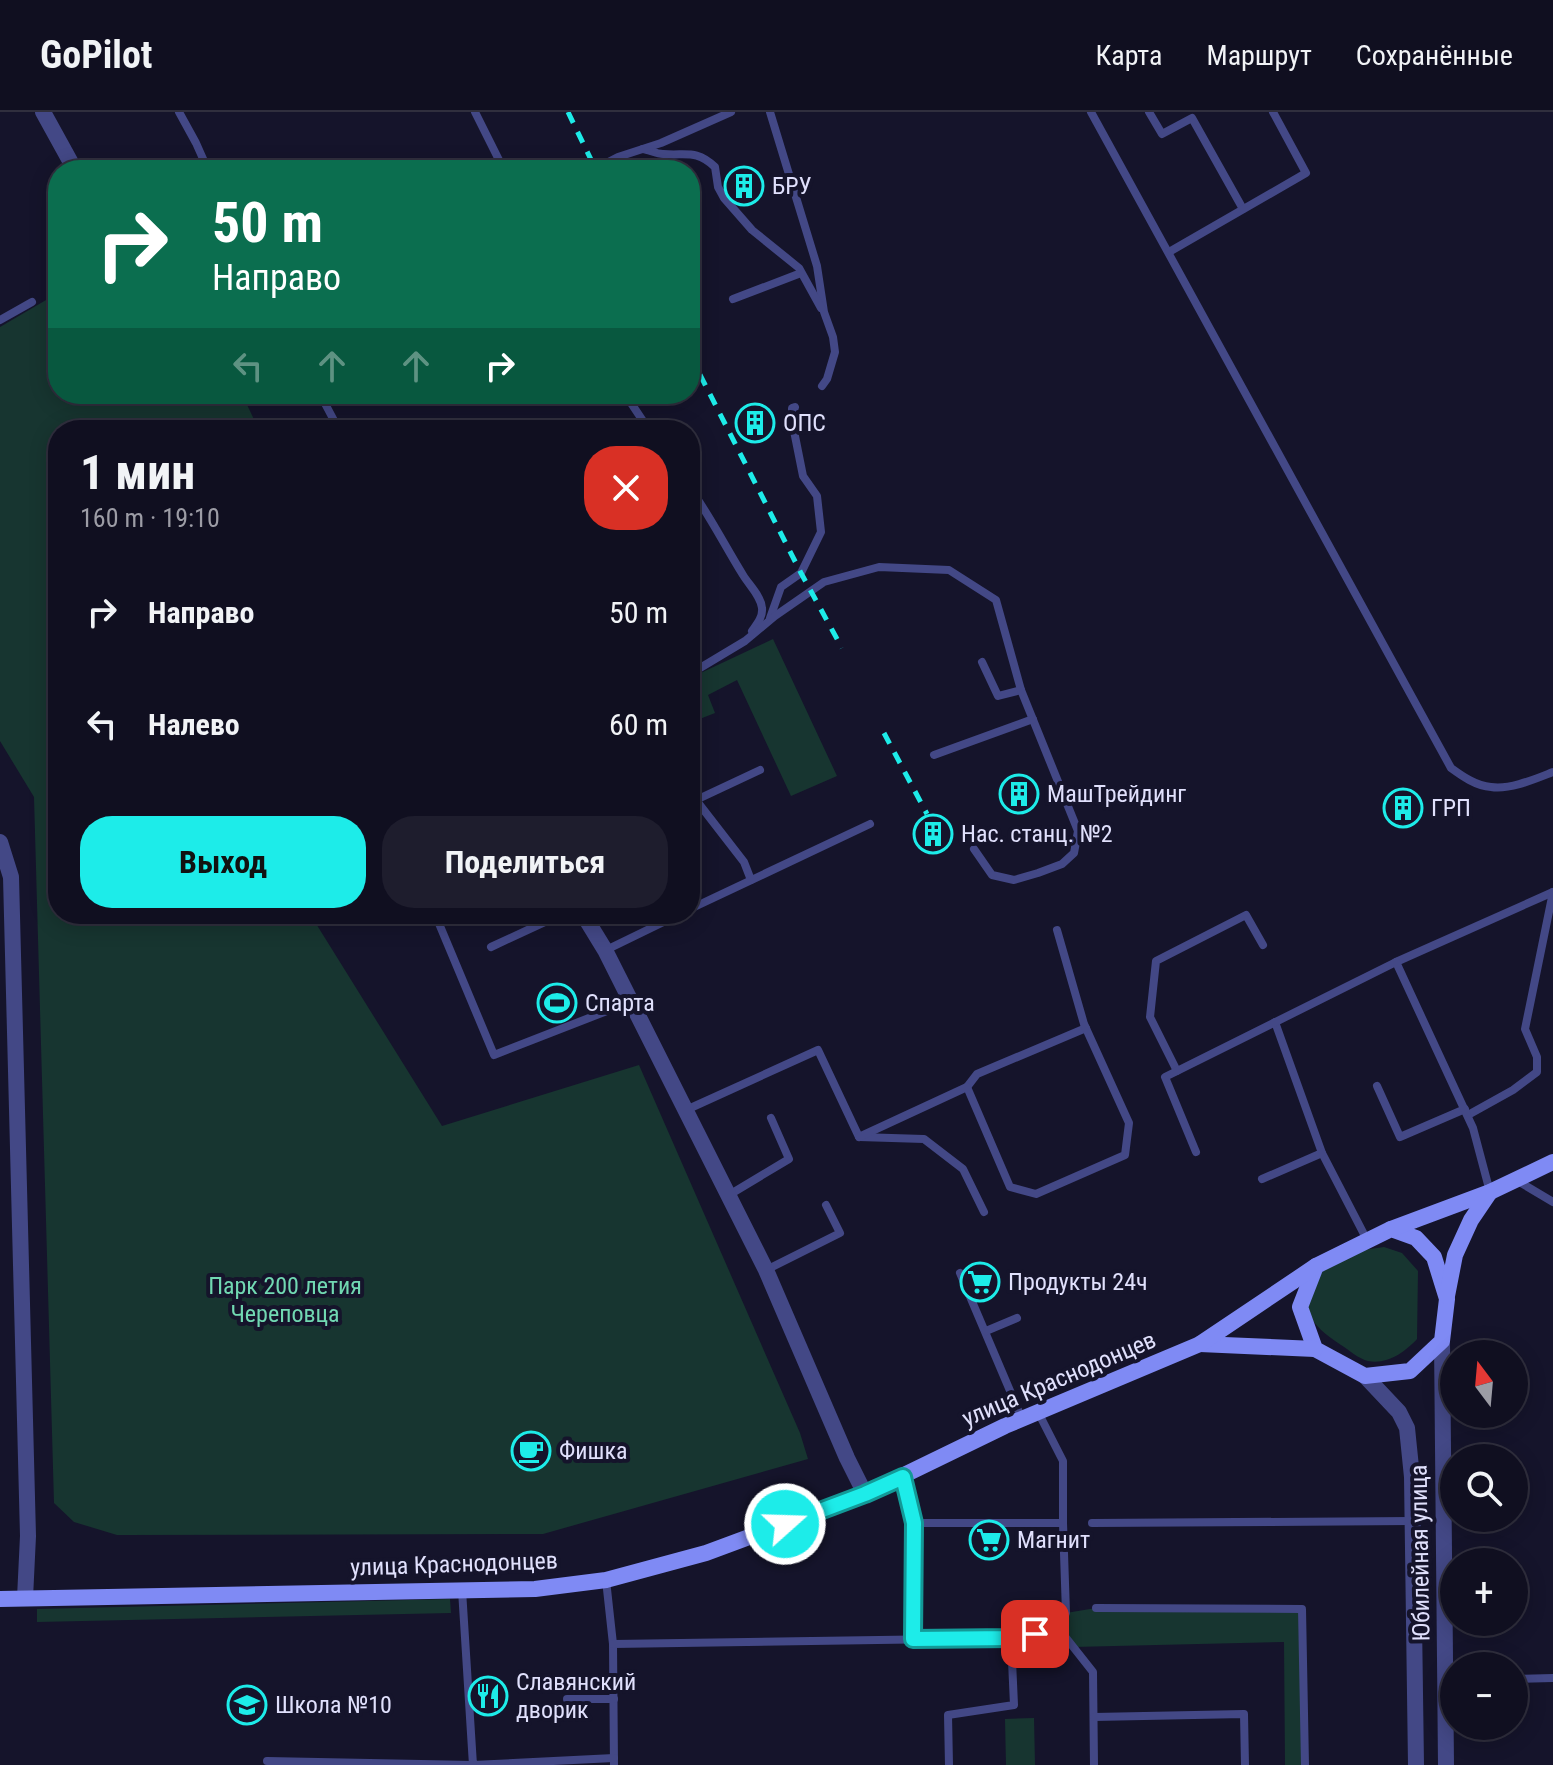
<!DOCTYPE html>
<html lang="ru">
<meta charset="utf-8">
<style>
:root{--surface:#100f20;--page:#1e1d2d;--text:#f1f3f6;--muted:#9c9ca5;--line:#302f3e;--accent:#1dece9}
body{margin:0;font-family:"Roboto Condensed",sans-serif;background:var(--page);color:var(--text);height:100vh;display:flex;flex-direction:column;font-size:30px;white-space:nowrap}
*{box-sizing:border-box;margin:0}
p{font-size:26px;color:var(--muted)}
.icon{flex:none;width:44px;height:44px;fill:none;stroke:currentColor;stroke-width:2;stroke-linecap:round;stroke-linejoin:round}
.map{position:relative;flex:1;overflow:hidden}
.sheet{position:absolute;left:48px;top:308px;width:652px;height:504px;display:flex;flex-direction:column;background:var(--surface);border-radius:32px;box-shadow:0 4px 20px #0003,0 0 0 2px var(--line)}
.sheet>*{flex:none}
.banner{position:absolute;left:48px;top:48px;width:652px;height:244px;border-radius:32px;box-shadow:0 4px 20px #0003,0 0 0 2px var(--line);background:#0b6e4f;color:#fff;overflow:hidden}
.needle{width:52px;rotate:344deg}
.controls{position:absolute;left:1440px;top:1228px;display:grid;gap:16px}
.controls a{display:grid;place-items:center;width:88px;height:88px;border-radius:50%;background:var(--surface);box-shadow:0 4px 20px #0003,0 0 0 2px var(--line);font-size:40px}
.pin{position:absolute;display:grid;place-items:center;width:68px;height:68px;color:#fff;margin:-34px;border-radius:16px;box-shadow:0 4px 12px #0006}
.me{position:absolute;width:88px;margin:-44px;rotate:70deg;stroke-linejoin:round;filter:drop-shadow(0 0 6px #0008)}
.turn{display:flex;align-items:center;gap:28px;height:168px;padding:0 32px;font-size:36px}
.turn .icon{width:104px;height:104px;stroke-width:2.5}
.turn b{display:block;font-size:56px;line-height:68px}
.lanes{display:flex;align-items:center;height:76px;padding:0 32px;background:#0003;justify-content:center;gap:40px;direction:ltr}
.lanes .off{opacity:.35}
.round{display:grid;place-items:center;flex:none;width:84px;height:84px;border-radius:32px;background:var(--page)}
.overview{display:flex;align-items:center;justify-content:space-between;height:136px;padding:0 32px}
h1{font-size:48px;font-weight:700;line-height:60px}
.cta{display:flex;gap:16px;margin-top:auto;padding:16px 32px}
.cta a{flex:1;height:92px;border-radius:32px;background:var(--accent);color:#111;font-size:32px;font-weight:700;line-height:92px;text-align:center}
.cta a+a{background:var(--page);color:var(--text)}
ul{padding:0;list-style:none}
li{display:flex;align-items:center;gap:24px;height:112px;padding:0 32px}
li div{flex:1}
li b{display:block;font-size:30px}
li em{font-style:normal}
header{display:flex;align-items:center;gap:48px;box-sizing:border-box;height:112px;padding:0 40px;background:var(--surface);border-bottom:2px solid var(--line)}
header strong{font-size:38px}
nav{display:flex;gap:44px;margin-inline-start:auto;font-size:28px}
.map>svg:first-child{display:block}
</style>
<header>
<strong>GoPilot</strong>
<nav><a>Карта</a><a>Маршрут</a><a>Сохранённые</a></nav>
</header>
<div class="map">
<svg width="1553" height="1653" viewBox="0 0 1553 1653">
<rect width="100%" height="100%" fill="#15142b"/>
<g fill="#173530">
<path d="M58,181V282H242L259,318H58V802H310L442,1014L639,953L800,1321L808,1347L543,1422L117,1423L74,1410L54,1391L34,685L0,629V215Z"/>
<path d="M773,527L837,664L791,684L737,568L708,583L715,601L692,610L690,605V566Z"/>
<path d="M1384,1135L1402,1141L1418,1159L1417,1227C1405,1240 1387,1253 1368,1249C1359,1247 1349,1238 1341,1233C1326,1223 1314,1214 1306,1197L1322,1159L1363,1138Z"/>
<path d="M450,1487L451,1501L37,1510V1497Z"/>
<path d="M1096,1496L1302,1497L1305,1653H1285L1284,1530L1073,1535L1059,1517L1066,1501Z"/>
<path d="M1034,1606L1035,1653H1006L1005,1607Z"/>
</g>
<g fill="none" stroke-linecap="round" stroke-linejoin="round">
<g stroke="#434886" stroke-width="8">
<path d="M179,0L196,31L208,58"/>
<path d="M475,0L504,58"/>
<path d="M770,0L817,154L824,200L833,225L835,240L827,267L822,274"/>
<path d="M1091,0L1451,656C1462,664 1476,674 1491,675C1510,678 1535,667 1553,660"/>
<path d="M1149,0L1162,22L1192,6L1243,97"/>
<path d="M643,37C649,38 657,42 663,42C686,44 696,37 715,55L718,75L724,86L752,118L799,156L821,196"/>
<path d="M593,58L618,45L661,31L731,0"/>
<path d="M1169,140L1306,61L1273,0"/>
<path d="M733,187L801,161"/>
<path d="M0,208L32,190"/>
<path d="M320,282L339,318"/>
<path d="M625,282L649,318"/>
<path d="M690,376C710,404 725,434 743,463C749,473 761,484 762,496C763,505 757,512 752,519"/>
<path d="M770,506L781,475L801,461L821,420L817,384L803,364L792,309V296L795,295"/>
<path d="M982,550L998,584L1021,578"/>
<path d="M690,562L745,529L775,504L824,470L879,455L949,458L996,488L1021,578L1078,719L1074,741L1062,752L1038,761L1014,768L992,763L974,737"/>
<path d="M934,643L1033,607"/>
<path d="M690,679L696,688L760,658"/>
<path d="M696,688L744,750L751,768"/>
<path d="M690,797L870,712"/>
<path d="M435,802L494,943L630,890"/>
<path d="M491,835L562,802"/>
<path d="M606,838L680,802"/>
<path d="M1396,850L1553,780"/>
<path d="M1275,910L1322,1041L1367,1128"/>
<path d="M1177,959L1150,905L1156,849L1246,803L1263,833"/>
<path d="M1377,974L1400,1025L1465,997"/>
<path d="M967,975L977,962L1086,916"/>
<path d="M686,998L818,938L859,1025L924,1027L963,1057L984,1100"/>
<path d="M1468,1003L1513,978L1537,960V945L1525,917L1553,780"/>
<path d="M859,1025L967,975L1010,1075L1036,1082L1125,1043L1129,1011L1084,912L1057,818"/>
<path d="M1196,1040L1165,965L1396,850L1473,1016L1490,1080"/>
<path d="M1262,1067L1322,1041"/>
<path d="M1516,1068L1553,1090"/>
<path d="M729,1083L789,1047L771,1006"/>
<path d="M766,1158L840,1121L826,1093"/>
<path d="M960,1161L1022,1307"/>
<path d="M986,1219L1017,1206"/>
<path d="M903,1365L914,1411L913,1527"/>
<path d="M914,1411H1063"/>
<path d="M1092,1411L1412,1409"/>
<path d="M606,1468L613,1532L614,1653"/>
<path d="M462,1478L473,1653L614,1646"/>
<path d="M1096,1496L1302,1497L1305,1653"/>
<path d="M1059,1517L1093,1560L1094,1653"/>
<path d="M613,1532L1011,1526L1059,1517L1066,1501L1063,1411V1349L1038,1300"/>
<path d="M1514,1567L1553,1566"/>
<path d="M567,1587H614"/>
<path d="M1094,1605L1244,1602L1245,1653"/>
<path d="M267,1649L473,1653"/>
<path d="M949,1653L948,1603L1014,1593L1011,1526"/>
</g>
<g stroke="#434886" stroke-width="16">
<path d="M43,0L75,58"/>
<path d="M583,802L605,838L766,1158L847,1346L865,1382"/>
</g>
<g stroke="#434886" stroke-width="16">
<path d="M0,730L11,765L28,1424L25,1486"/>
<path d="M1442,1229L1446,1653"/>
<path d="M1365,1264L1399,1300L1407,1316L1412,1365L1416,1653"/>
</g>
<g stroke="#7f8af4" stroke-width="16">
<path d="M1391,1117L1416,1126L1434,1145L1447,1187L1442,1229L1410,1259L1365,1264L1315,1237L1300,1195L1316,1154Z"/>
<path d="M1391,1117L1490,1080L1553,1050"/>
<path d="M1447,1184L1455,1143L1471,1108L1490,1080"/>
<path d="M1200,1232L1315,1237"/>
<path d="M0,1487L535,1477L606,1468L706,1441L865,1382L1005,1314L1200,1232L1316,1154"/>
</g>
<g stroke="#1dece9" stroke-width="5" stroke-dasharray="12 10" stroke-linecap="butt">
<path d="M568,0L596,58"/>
<path d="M690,243L801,461L842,536"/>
<path d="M884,621L927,702"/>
</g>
</g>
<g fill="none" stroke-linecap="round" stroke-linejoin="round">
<defs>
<path id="route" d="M785,1412L865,1382L903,1365L914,1411L913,1527L1011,1526L1035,1522"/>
</defs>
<use href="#route" stroke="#139997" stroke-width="20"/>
<use href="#route" stroke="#1dece9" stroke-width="14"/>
</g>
<defs>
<symbol id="building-ring" viewBox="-11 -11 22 22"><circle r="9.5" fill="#15142b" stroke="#1dece9" stroke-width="1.5"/><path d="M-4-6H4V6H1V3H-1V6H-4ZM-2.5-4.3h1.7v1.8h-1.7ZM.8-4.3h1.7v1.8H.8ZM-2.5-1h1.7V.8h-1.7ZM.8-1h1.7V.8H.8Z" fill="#1dece9"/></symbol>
<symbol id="stadium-ring" viewBox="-11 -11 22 22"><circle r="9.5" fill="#15142b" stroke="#1dece9" stroke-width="1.5"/><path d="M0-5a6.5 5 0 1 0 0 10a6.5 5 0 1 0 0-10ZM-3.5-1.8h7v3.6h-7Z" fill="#1dece9"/></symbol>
<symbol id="supermarket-ring" viewBox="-11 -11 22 22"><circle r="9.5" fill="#15142b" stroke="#1dece9" stroke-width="1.5"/><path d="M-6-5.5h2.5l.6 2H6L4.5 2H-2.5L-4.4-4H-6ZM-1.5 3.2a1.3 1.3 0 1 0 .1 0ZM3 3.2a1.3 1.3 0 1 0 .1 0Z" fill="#1dece9"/></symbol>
<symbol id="cafe-ring" viewBox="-11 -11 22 22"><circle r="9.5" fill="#15142b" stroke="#1dece9" stroke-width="1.5"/><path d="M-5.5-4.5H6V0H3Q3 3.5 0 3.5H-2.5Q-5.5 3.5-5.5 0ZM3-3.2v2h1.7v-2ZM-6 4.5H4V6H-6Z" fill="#1dece9"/></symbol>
<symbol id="restaurant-ring" viewBox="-11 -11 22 22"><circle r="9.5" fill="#15142b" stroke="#1dece9" stroke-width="1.5"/><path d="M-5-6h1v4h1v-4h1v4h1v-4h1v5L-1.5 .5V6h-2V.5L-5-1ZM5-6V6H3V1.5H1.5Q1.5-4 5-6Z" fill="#1dece9"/></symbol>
<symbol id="school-ring" viewBox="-11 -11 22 22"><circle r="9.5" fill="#15142b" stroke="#1dece9" stroke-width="1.5"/><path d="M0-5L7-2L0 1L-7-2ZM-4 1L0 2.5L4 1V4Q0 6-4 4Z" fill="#1dece9"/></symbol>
</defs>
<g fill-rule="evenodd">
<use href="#building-ring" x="722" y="52" width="44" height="44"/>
<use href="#building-ring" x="733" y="289" width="44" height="44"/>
<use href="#building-ring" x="997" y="660" width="44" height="44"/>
<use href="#building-ring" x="1381" y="674" width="44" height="44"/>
<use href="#building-ring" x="911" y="700" width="44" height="44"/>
<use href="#stadium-ring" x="535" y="869" width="44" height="44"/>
<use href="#supermarket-ring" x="958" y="1148" width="44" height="44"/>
<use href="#cafe-ring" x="509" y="1317" width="44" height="44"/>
<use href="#supermarket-ring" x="967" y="1406" width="44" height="44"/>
<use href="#restaurant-ring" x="466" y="1562" width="44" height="44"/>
<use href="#school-ring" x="225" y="1571" width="44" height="44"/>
</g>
<g text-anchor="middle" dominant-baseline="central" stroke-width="8" stroke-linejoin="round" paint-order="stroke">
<g font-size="24" fill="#e0e0fc" stroke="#15142b" text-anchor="start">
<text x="772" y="74">БРУ</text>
<text x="783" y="311">ОПС</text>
<text x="1047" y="682">МашТрейдинг</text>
<text x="1431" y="696">ГРП</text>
<text x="961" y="722">Нас. станц. №2</text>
<text x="585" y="891">Спарта</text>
<text x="1008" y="1170">Продукты 24ч</text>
<text x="559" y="1339">Фишка</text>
<text x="1017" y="1428">Магнит</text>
<text x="516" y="1570">Славянский<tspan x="516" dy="28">дворик</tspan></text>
<text x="275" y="1593">Школа №10</text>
</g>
<g font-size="24" fill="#71d8b2" stroke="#15142b">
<text x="285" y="1174">Парк 200 летия<tspan x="285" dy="28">Череповца</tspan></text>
</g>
<g font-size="24" fill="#e0e0fc" stroke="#15142b">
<text transform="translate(1059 1267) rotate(-23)">улица Краснодонцев</text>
<text transform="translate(1420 1441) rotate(-91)">Юбилейная улица</text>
<text transform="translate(454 1452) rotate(-2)">улица Краснодонцев</text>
</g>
</g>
</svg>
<div class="controls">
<a><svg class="needle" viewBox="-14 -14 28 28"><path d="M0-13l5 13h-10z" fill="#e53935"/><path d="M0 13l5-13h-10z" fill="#9c9ca5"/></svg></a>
<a><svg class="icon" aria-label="search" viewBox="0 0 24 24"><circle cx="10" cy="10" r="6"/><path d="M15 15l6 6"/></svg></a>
<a>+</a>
<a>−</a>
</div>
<div class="pin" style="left:1035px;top:1522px;background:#d93025"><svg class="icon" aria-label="arrive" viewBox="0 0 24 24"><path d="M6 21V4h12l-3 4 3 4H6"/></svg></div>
<svg class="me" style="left:785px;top:1412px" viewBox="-20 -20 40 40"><circle r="17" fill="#1dece9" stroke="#fff" stroke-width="3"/><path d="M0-11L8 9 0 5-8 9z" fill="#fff"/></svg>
<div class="banner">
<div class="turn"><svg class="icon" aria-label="right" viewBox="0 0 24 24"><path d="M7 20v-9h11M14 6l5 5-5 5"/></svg><div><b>50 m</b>Направо</div></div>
<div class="lanes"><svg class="icon off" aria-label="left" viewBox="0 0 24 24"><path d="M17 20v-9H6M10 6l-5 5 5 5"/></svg><svg class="icon off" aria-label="ahead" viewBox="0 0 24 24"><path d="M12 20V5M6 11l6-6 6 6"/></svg><svg class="icon off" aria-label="ahead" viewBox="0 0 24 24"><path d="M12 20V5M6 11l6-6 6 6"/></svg><svg class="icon" aria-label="right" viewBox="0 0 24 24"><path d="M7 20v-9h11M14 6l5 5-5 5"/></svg></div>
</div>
<section class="sheet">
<div class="overview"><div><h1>1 мин</h1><p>160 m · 19:10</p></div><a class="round" style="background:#d93025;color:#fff"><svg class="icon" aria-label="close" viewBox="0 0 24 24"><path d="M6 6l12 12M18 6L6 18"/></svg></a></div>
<ul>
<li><svg class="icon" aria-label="right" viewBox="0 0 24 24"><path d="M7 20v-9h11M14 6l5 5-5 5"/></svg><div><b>Направо</b></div><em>50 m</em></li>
<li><svg class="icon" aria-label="left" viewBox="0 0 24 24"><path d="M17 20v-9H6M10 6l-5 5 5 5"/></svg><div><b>Налево</b></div><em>60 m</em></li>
</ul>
<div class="cta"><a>Выход</a><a>Поделиться</a></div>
</section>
</div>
